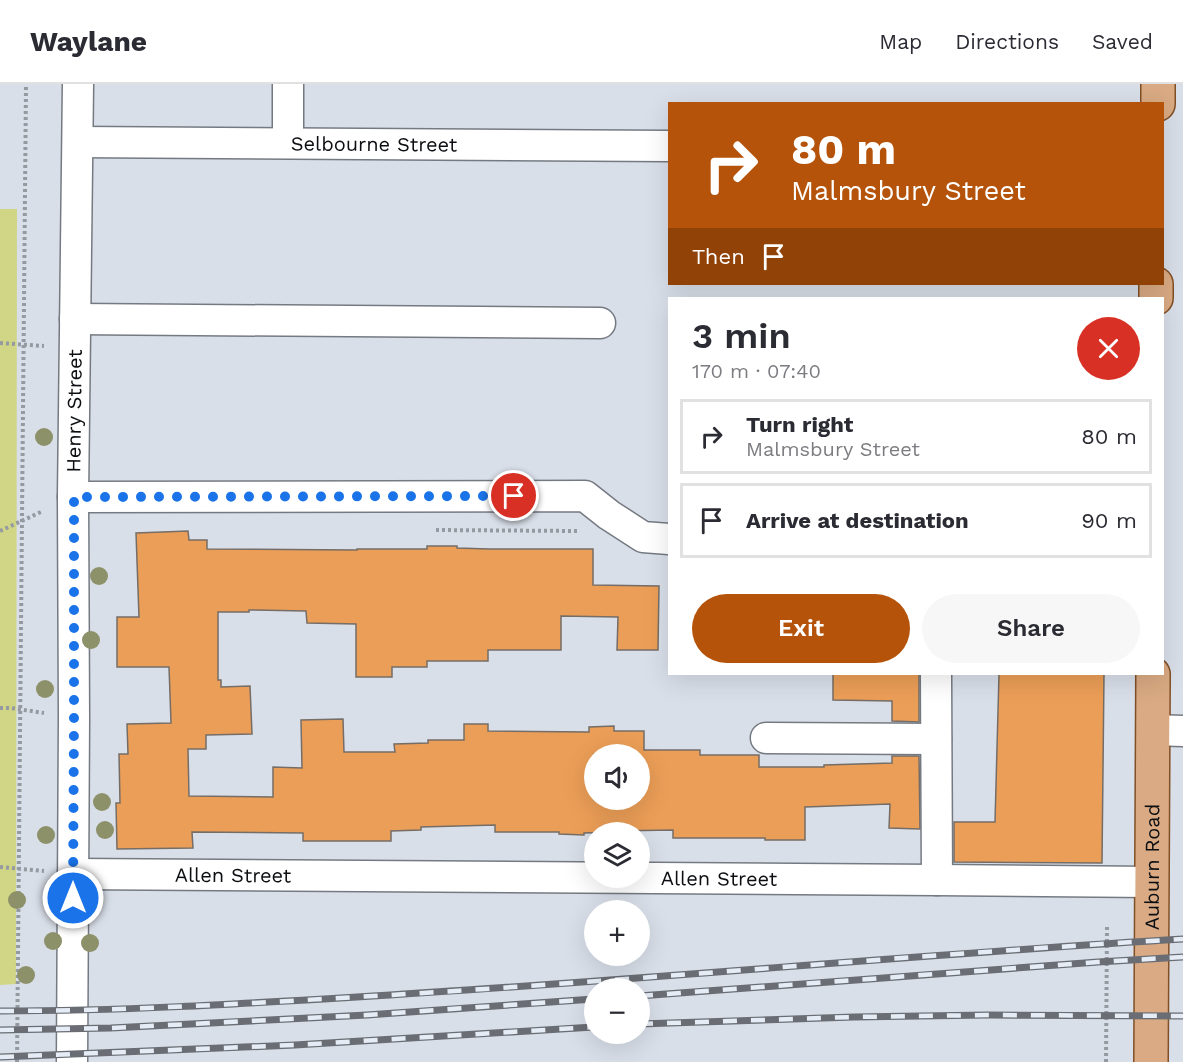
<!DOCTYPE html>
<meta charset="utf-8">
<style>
:root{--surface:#fff;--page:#f7f7f7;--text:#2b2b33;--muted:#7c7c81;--line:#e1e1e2;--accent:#b45309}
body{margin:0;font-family:"Work Sans",sans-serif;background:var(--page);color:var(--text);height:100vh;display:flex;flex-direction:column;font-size:22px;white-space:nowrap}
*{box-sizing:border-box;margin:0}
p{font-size:20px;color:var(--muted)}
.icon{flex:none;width:33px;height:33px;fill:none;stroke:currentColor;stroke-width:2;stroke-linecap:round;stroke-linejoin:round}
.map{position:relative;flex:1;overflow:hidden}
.sheet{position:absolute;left:668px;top:213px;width:496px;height:378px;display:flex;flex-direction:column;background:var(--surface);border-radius:0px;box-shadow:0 6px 24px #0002}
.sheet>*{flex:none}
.banner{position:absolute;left:668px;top:18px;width:496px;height:183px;border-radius:0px;box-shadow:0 6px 24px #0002;background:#b45309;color:#fff;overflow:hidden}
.fabs{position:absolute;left:584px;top:660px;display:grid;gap:12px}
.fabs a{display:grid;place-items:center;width:66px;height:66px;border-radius:50%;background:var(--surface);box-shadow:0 6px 24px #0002;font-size:30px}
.pin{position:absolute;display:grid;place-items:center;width:51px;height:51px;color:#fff;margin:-26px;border:3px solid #fff;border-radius:50%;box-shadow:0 2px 6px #0007}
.me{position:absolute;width:66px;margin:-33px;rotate:0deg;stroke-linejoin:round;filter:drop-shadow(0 0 4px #0008)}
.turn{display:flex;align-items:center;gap:21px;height:126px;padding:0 24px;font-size:27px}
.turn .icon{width:78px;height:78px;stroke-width:2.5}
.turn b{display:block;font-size:42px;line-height:51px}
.then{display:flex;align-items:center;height:57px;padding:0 24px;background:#0003;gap:12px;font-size:22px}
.round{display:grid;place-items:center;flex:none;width:63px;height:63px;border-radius:32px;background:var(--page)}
.summary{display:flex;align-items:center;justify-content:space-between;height:102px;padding:0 24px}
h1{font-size:36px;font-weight:600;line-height:45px}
.primary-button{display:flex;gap:12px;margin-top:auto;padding:12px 24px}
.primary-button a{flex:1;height:69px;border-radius:36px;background:var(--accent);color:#fff;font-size:24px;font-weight:600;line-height:69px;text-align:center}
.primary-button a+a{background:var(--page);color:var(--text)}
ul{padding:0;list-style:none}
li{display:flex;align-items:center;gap:18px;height:75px;margin:0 12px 9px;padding:0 12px;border:3px solid var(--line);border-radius:0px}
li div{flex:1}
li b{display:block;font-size:22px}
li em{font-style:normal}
header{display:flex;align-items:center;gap:36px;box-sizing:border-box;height:84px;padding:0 30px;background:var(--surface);border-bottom:2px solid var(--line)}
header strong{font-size:28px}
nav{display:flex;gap:33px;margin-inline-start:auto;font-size:21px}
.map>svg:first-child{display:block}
</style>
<header>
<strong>Waylane</strong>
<nav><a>Map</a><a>Directions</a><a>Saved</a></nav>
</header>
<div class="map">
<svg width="1183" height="978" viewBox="0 0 1183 978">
<rect width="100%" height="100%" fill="#d9dfe9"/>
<path fill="#d0d686" d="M0,125H17L16,900L0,901Z"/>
<g fill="#eb9e57" stroke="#756d66" stroke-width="1.5" fill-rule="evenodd">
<path d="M188,447L189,456H207V465L357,466V465H427V462H457V464L489,465H593V501L659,502L658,566H617L618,533L561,532V566H488V577H427V583H392V593H356V540L307,539L306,527L249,526V528H218V596H221V603L250,602L252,650L206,651V665H188L189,712L273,713V683L302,684L301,636L343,635L344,668H395L394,660L428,659V656H464V640H488V647L589,648V643L614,642V647H644V666H700V671H759V683H824V681L892,679V672H919L920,745L889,744L890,720L805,723V756H765V754H673V746L614,747V748L584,749V751L559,750V748H495V741L421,743V746L391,747V757H303V749L192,748L193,764L117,765L116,719H120L119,670H128L127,640L171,639L169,583H117V533H139L136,449ZM594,670H639V716H594Z"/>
<path d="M833,590H919V638L892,637V617L833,616Z"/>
<path d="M999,590H1104L1102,779L954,778V738H995Z"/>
</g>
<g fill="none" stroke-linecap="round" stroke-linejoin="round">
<defs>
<g id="minor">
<path id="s1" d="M78,58L669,62"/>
<path d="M288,59V0"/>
<path d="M75,235L600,239"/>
<path d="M73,413L585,412L609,431L643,453L669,455"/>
<path d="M936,590L937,796"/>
<path d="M1152,646L1183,647"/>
<path d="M766,654L936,655"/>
<path id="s2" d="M73,790L937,796L1151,798"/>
<path id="s3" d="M72,978L74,634L73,413L78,0"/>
</g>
<g id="major">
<path d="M1158,20V0"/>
<path d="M1156,214V200"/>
<path id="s4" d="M1151,978L1153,590"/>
</g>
</defs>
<use href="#minor" stroke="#757a82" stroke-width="33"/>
<use href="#major" stroke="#814f25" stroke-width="36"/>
<g stroke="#959aa1" stroke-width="4" stroke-dasharray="3 3" stroke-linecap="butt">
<path d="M0,259L44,262"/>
<path d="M436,446L578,447"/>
<path d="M0,447L43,427"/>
<path d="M0,624H11L44,629"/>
<path d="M0,783L44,787"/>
<path d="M17,978L26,0"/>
<path d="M1106,978L1107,842"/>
</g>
<use href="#minor" stroke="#fff" stroke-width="30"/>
<use href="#major" stroke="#d9aa83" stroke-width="33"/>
<defs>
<g id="rail">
<path d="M639,912L1098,878L1183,873"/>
<path d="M0,927C119,927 238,920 357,913C633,897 908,871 1183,855"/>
<path d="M639,940L854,933L988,931L1183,932"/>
<path d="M0,946L111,944L367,931L594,915"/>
<path d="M0,973L295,961L594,943"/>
</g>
</defs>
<use href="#rail" stroke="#6a6e74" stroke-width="7"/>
<use href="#rail" stroke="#e6ecf6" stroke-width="4.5" stroke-dasharray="14" stroke-linecap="butt"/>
</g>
<g fill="#8d9169">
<circle cx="44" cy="353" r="9"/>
<circle cx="99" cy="492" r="9"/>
<circle cx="91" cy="556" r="9"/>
<circle cx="45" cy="605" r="9"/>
<circle cx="102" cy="718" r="9"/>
<circle cx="105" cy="746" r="9"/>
<circle cx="46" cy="751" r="9"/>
<circle cx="17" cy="816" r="9"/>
<circle cx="53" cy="857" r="9"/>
<circle cx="90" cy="859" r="9"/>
<circle cx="26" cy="891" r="9"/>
</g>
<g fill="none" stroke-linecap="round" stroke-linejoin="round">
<path stroke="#1a73e8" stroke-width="10" stroke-dasharray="0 18" d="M73,814L74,634V413L514,412"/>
</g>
<g text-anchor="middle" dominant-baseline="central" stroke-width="5" stroke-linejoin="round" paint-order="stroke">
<g font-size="20" fill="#0c0e11" stroke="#e6ecf6">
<text stroke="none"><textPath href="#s1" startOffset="296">Selbourne Street</textPath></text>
<text stroke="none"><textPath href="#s3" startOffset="651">Henry Street</textPath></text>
<text stroke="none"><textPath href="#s4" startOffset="195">Auburn Road</textPath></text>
<text stroke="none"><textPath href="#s2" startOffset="160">Allen Street</textPath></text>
<text stroke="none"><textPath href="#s2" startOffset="646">Allen Street</textPath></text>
</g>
</g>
</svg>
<div class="fabs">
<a><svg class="icon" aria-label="sound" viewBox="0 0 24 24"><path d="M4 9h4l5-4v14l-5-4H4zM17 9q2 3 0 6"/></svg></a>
<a><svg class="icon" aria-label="layers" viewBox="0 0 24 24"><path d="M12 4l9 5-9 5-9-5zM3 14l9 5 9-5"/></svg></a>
<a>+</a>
<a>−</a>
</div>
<div class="pin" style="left:514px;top:412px;background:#d93025"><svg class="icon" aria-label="arrive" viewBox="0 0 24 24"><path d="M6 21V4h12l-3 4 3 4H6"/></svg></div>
<svg class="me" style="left:73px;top:814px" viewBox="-20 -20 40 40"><circle r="17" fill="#1a73e8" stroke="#fff" stroke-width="3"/><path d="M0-11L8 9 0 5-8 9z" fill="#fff"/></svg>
<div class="banner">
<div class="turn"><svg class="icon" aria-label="right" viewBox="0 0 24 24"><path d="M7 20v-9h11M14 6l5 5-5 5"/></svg><div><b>80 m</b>Malmsbury Street</div></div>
<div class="then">Then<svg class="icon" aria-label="arrive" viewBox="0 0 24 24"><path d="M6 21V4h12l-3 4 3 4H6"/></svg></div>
</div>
<section class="sheet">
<div class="summary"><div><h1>3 min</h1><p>170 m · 07:40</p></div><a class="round" style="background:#d93025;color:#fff"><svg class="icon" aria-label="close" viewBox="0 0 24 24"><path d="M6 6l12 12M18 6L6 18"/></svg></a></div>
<ul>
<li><svg class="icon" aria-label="right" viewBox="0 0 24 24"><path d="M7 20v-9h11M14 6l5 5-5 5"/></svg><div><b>Turn right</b><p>Malmsbury Street</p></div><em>80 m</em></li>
<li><svg class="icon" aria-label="arrive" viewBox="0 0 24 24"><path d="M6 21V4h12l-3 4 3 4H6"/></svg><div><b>Arrive at destination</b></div><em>90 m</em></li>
</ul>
<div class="primary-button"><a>Exit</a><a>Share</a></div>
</section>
</div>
